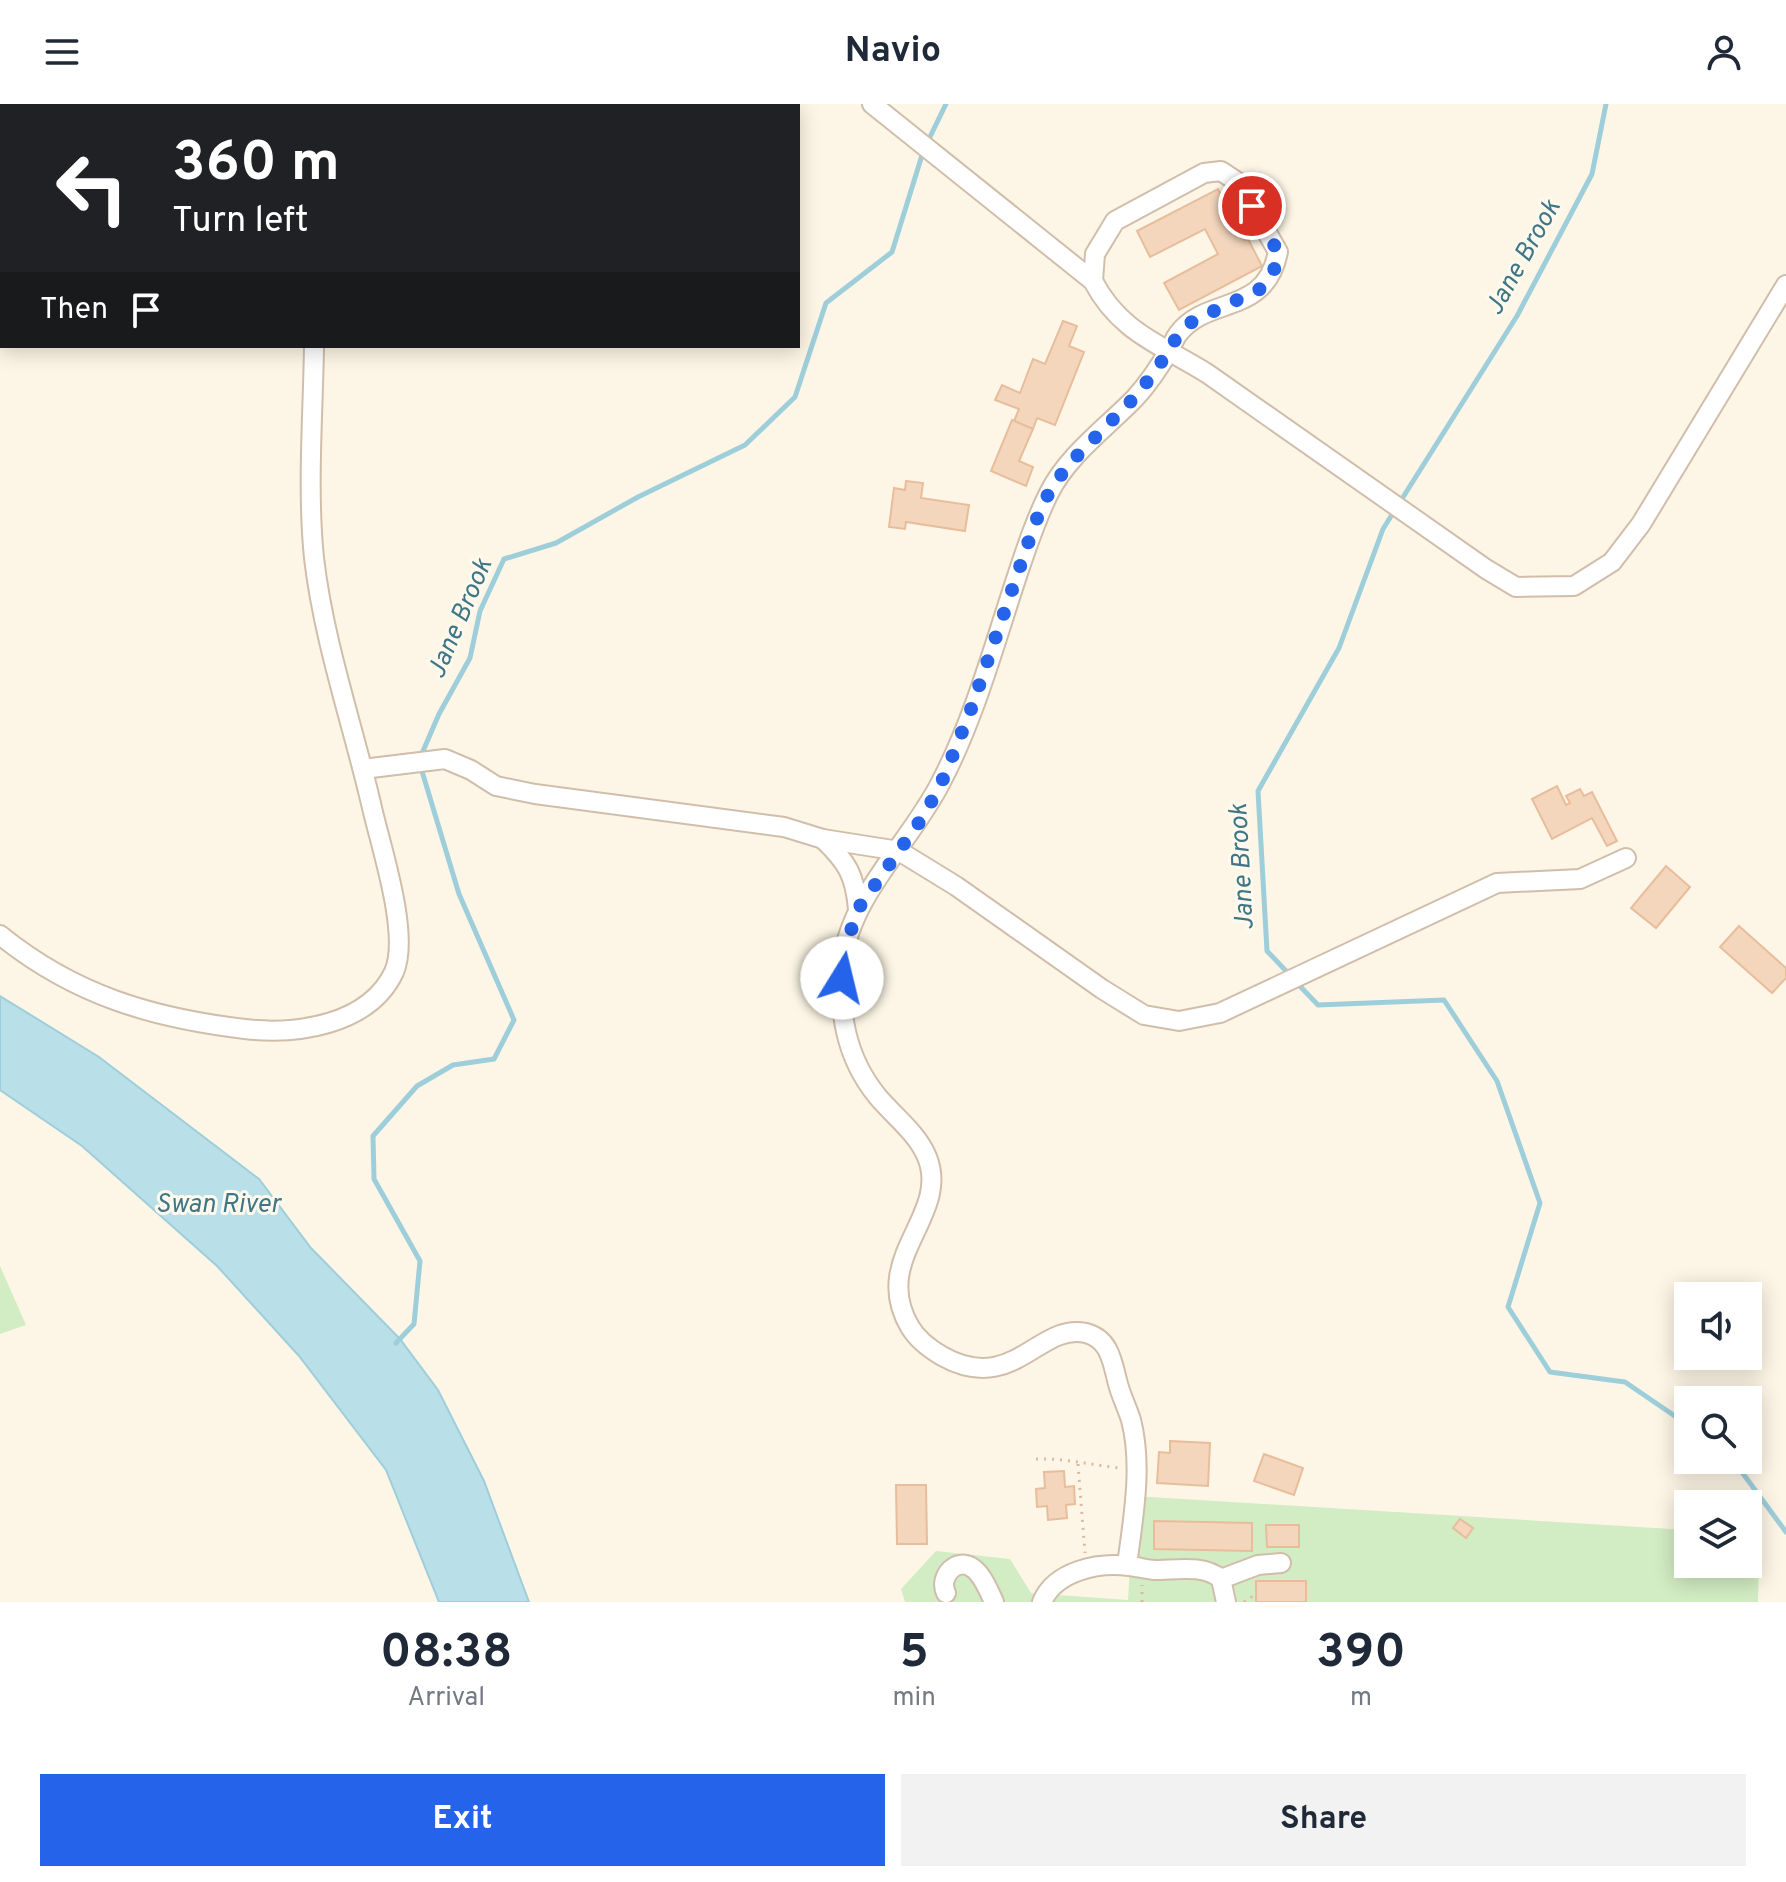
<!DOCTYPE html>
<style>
:root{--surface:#fff;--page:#f2f2f3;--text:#1f2937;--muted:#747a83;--accent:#2563eb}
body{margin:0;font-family:Overpass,sans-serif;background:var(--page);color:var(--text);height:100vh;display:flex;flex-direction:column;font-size:30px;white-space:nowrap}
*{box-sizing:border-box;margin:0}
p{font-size:26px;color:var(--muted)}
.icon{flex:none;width:44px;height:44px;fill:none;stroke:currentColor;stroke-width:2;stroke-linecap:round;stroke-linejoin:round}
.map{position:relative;height:1498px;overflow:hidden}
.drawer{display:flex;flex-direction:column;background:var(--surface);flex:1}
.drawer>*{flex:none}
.hud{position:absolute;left:0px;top:0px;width:800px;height:244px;box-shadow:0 4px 20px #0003;background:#202124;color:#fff;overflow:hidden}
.controls{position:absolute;left:1674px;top:1178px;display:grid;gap:16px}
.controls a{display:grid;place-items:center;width:88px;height:88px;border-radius:0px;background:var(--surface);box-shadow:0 4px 20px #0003;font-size:40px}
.pin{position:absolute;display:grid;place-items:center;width:68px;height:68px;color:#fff;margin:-34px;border:4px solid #fff;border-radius:50%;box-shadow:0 2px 8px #0007}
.me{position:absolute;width:88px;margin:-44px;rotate:9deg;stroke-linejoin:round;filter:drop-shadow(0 0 6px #0008)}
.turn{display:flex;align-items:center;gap:28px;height:168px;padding:0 40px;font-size:36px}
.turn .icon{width:104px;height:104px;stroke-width:2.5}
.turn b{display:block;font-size:56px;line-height:68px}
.then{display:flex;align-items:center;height:76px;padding:0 40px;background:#0003;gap:16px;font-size:30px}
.eta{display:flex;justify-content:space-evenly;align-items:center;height:136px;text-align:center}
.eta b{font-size:48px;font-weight:700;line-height:56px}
.button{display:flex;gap:16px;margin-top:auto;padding:16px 40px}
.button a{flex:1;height:92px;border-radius:0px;background:var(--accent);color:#fff;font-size:32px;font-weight:700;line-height:92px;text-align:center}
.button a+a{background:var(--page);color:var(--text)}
header{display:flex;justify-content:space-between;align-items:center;height:104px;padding:0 40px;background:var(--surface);font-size:36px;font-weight:700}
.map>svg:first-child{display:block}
</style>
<header><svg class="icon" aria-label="menu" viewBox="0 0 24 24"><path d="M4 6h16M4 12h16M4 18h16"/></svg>Navio<svg class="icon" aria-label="person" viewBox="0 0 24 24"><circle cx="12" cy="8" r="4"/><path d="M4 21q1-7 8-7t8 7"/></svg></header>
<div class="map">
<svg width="1786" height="1498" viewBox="0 0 1786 1498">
<rect width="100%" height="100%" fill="#fdf6e6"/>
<g fill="#d2ecc3">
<path d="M0,1162L26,1221L0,1230Z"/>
<path d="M1134,1392L1688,1426V1460H1748V1445L1759,1449L1758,1498H905L901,1485L936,1447L1010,1455L1031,1489L1128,1496Z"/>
</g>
<path fill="#b9dfe8" stroke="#9fcedb" stroke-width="2" d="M0,892L99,953L259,1075L311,1144L400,1235L438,1286L484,1377L529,1498H439L386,1366L299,1252L217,1162L82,1042L0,986Z"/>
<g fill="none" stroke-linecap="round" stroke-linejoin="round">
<g stroke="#9fcedb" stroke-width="5">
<path d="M927,39L946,0"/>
<path d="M420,654L439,610L470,554L480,507L504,455L556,439L638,393L745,341L795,293L826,199L892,148L923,48"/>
<path d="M1289,870L1267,847L1258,687L1339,544L1383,425L1517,212L1592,70L1606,0"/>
<path d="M1295,877L1318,901L1444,896L1497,977L1540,1099L1508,1203L1550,1268L1625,1278L1688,1321"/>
<path d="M396,1239L414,1220L420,1157L374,1075L373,1032L417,982L453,961L494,955L514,916L459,790L421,664"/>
<path d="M1733,1356L1786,1428"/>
</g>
</g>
<g fill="#f4d6bc" stroke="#e8bd9c" stroke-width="2">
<path d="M1218,85L1221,91L1224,90L1245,136L1248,135L1262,162L1179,206L1164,179L1218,150L1205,125L1150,153L1137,127Z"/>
<path d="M1063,217L1077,222L1069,242L1084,248L1055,321L1037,314L1033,325L1014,317L1019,305L995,296L1002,281L1020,289L1033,255L1045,260Z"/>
<path d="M1012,316L1033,325L1019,357L1033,363L1026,382L991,367Z"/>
<path d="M906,377L923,379L921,394L969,401L965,427L906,418L905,425L889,423L894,384L905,386Z"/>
<path d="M1557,682L1566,701L1570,699L1566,692L1580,685L1584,692L1592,688L1617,737L1607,742L1592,714L1552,735L1532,695Z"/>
<path d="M1666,762L1690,783L1656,824L1631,804Z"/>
<path d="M1739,822L1786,864V874L1772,889L1720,843Z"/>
<path d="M1170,1337L1210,1339L1208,1382L1157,1379L1159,1348L1170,1349Z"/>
<path d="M1264,1350L1303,1364L1294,1391L1254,1377Z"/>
<path d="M1064,1367L1065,1383L1074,1382L1075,1400L1066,1401L1067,1414L1048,1416L1047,1402L1037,1403L1036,1385L1045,1384L1044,1368Z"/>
<path d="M896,1381H926L927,1440H897Z"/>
<path d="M1460,1415L1473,1424L1466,1434L1453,1424Z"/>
<path d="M1154,1417L1252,1419V1447L1154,1445Z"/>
<path d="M1266,1421H1299V1443H1267Z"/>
<rect x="1256" y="1477" width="50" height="21"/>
</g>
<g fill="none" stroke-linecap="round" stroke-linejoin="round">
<defs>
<g id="minor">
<path d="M872,0L1093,177C1120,229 1162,241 1208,270L1486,465L1516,483L1574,482L1612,458L1641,420L1786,181"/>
<path d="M315,2V0"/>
<path d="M537,2L538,0"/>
<path d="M1093,177L1095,150L1115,117L1204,69L1221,67L1239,79L1278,148C1265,213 1207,191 1178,230C1174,235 1173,240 1170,245C1160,262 1148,280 1135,294C1106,324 1068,351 1049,389C1036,415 1027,442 1018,469C995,538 975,613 941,678C912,736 850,792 843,856C838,907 845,953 878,993C894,1012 917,1029 927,1053C951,1112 869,1154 910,1223C917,1235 930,1245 942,1252C1013,1292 1039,1218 1086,1229C1109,1235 1112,1256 1117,1276C1120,1290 1127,1303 1131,1316C1143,1362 1133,1415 1127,1461"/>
<path d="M363,665L445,655L471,666L496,682L535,690L784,723L823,735L899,747L956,782L1102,885L1144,911L1179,917L1220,909L1497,779L1580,775L1626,754"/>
<path d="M823,735C847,758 855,771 858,805"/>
<path d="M0,831C74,891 152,914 245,925C297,931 369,921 394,868C410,832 382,746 373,708C354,624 324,540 314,454C307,384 313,312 314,242"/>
<path d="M1221,1475L1258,1461L1281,1459"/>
<path d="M946,1489C938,1473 957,1451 974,1465C983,1472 989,1487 994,1498"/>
<path d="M1042,1498C1055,1467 1098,1458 1129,1462C1138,1463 1145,1465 1154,1466C1176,1466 1203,1460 1221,1475L1226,1498"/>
</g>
</defs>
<use href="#minor" stroke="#d0beab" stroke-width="22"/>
<g stroke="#dab99f" stroke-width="3" stroke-dasharray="2 6" stroke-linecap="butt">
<path d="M1036,1355C1065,1354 1091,1361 1120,1364"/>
<path d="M1078,1360L1085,1449"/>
<path d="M1142,1498V1481"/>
<path d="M1244,1498L1256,1490"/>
</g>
<use href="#minor" stroke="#fff" stroke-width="18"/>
</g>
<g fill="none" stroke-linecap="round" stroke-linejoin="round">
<path stroke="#2563eb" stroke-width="14" stroke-dasharray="0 25.2" d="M842,874L843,851L858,805L925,710L944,673L970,608L1035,419L1051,384L1071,358L1138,290L1170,246L1178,230L1193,217L1260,185L1275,164L1278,148L1252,102"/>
</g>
<g text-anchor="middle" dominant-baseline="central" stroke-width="6" stroke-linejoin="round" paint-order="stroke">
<g font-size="26" font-style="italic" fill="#3f7686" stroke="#fff9ed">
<text transform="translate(1524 154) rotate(-61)">Jane Brook</text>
<text transform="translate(461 515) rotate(-67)">Jane Brook</text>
<text transform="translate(1243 763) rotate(-93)">Jane Brook</text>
<text x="218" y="1101">Swan River</text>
</g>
</g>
</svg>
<div class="controls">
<a><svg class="icon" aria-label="sound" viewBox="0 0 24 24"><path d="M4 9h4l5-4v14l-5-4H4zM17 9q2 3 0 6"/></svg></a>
<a><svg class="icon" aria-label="search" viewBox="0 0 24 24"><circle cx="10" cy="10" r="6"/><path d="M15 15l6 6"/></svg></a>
<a><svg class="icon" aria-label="layers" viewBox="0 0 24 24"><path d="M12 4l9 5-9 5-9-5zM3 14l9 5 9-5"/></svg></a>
</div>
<div class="pin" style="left:1252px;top:102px;background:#d93025"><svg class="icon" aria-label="arrive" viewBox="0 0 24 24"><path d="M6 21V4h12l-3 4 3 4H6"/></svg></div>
<svg class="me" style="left:842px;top:874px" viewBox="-20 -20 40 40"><circle r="19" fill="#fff"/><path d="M0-13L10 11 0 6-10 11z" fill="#2563eb"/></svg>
<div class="hud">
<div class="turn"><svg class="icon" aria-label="left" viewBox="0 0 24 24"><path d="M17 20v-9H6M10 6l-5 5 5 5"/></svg><div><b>360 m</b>Turn left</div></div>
<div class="then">Then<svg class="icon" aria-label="arrive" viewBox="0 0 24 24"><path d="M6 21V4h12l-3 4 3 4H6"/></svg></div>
</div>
</div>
<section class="drawer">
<div class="eta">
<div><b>08:38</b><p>Arrival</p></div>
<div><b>5</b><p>min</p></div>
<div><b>390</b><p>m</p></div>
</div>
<div class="button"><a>Exit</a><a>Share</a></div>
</section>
